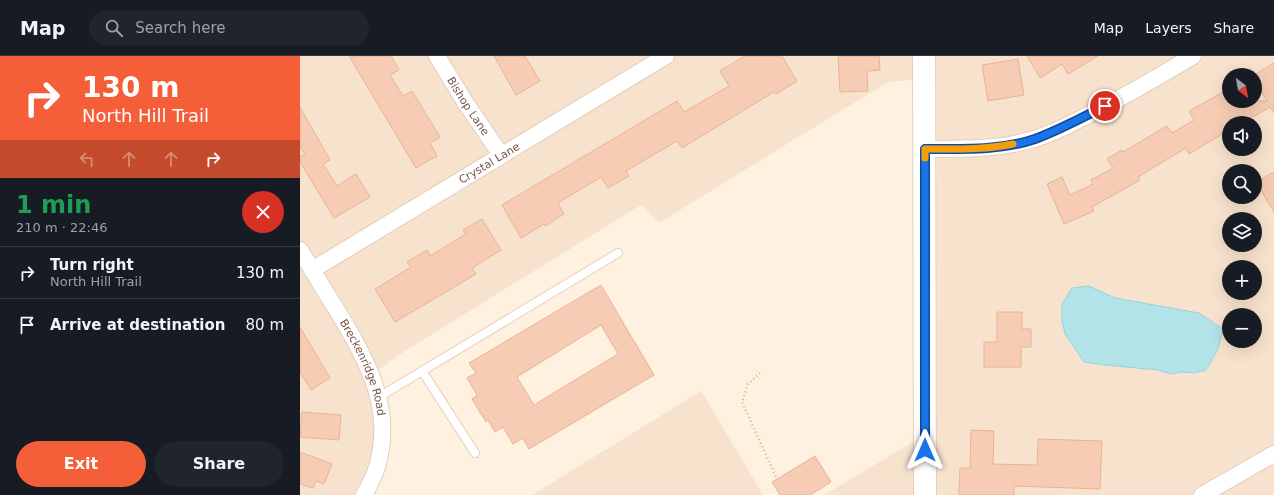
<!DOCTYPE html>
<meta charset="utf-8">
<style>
:root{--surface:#171b24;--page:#20242c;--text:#f1f3f6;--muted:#9ea1a6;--line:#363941;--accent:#f45e38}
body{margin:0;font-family:"DejaVu Sans",sans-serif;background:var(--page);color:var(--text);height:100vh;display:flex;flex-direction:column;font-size:15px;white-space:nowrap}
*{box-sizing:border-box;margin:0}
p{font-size:13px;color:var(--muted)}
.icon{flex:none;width:22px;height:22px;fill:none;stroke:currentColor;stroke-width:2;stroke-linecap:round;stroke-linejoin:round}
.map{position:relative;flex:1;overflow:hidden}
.drawer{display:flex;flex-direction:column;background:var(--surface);width:300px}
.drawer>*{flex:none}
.top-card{background:#f45e38;color:#fff;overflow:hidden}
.needle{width:26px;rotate:149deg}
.buttons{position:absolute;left:922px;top:12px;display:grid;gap:8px}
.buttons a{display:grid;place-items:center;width:40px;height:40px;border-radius:50%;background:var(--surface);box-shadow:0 4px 16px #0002;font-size:20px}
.pin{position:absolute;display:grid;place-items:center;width:34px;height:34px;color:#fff;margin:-17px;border:2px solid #fff;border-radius:50%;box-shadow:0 1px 4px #0007}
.me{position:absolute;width:44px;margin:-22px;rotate:0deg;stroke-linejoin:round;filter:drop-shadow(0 0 3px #0008)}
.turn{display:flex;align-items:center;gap:14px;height:84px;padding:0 16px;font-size:18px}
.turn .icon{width:52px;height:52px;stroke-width:2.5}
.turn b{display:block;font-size:28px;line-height:34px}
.lanes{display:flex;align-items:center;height:38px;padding:0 16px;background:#0003;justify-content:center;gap:20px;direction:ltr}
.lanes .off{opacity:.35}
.round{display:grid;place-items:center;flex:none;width:42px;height:42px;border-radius:21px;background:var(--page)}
.summary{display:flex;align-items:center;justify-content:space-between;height:68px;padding:0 16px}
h1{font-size:24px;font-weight:700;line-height:30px;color:#1e9e55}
.primary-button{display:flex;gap:8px;margin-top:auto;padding:8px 16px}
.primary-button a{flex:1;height:46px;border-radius:24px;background:var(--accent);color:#fff;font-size:16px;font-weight:700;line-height:46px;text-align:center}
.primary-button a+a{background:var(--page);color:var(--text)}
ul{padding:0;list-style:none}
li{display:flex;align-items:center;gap:12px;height:52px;padding:0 16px;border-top:1px solid var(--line)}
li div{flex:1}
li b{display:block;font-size:15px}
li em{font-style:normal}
header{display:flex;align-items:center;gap:24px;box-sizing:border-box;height:56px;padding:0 20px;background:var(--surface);border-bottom:1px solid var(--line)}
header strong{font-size:19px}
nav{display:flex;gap:22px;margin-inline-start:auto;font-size:14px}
.search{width:280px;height:36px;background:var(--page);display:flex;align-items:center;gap:10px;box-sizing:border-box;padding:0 14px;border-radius:22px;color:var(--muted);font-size:15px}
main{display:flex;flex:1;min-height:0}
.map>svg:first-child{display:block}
</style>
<header>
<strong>Map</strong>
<div class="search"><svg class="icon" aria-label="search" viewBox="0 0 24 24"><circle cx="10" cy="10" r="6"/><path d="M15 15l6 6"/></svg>Search here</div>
<nav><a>Map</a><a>Layers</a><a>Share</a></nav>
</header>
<main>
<section class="drawer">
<div class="top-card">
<div class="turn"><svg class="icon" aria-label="right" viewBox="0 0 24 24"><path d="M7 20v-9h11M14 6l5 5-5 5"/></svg><div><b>130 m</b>North Hill Trail</div></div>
<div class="lanes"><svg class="icon off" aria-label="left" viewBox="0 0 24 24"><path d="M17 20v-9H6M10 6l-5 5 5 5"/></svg><svg class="icon off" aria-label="ahead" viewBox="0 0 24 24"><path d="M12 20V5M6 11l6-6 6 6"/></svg><svg class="icon off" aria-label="ahead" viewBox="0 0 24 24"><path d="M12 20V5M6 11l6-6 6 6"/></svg><svg class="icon" aria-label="right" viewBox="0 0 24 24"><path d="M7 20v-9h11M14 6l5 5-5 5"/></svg></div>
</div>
<div class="summary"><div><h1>1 min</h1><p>210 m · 22:46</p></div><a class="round" style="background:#d93025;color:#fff"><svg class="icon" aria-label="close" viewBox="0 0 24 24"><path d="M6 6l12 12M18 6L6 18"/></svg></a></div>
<ul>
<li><svg class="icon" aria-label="right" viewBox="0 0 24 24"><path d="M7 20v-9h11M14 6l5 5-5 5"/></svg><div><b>Turn right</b><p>North Hill Trail</p></div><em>130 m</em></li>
<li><svg class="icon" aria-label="arrive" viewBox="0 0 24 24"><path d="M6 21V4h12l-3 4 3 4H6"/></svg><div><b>Arrive at destination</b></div><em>80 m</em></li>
</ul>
<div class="primary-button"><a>Exit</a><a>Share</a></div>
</section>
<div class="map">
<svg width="974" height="439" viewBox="0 0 974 439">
<rect width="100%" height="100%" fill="#fef1df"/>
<g fill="#f7e3cd" fill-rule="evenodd">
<path d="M0,0H974V439H524L625,379L624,23L588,26L359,167L341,149L102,297L72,318L82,364L64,439H0ZM929,19H955V45H929ZM929,67H955V93H929ZM929,115H955V141H929ZM929,163H955V189H929ZM929,211H955V237H929ZM929,259H955V285H929Z"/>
<path d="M401,335L463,439H232Z"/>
</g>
<path fill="#b2e3e9" stroke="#97d3dc" d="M789,230L815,242L899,257L923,273L918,293L906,314L895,317L881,316L872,318L858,314L805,309L784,306L765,278L762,265V248L772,232Z"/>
<g fill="#f6cdb4" stroke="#eab293" fill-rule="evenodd">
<path d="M49,0H91L99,14L90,19L103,40L112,35L140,81L130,87L137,100L116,112Z"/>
<path d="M194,0H225L240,25L216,39Z"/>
<path d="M445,0H482L497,25L476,38L474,36L382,92L377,85L326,115L329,120L308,132L301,121L258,147L264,158L245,170L244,168L221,182L202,149L377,45L384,56L429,30L420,15Z"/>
<path d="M538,0H579L580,14L567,15L568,35L540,36Z"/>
<path d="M727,0H798L768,18L762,8L740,22Z"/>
<path d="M718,3L724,39L688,45L682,9Z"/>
<path d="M974,7V57L970,51L942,67H929V74L889,98L886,92L838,121L840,124L792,151L794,155L764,168L747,128L762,121L770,139L793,128L791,124L813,112L807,103L822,94L823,96L867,70L872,77L894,64L889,55L929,33V45H967L955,25V19H954Z"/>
<path d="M0,51L30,104L23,108L37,130L56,118L70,141L34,162L0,106V101L5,98L0,91Z"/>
<path d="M974,116V156L956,126Z"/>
<path d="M182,163L201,194L172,212L176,218L95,266L75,233L111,211L107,206L127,194L130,200L166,178L163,174Z"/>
<path d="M301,229L354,319L229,393L223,382L213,388L203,371L195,376L188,364L186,366L172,343L177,339L167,322L176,317L169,307ZM301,269L318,298L234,349L217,321Z"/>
<path d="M697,256H722V273H731V291H721V311H684V286H697Z"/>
<path d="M0,271L30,322L11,334L0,316Z"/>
<path d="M2,356L41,359L39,384L0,381Z"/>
<path d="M671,374L694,375L693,408L737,409L738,383L802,385L800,433L714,430V439H659L660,412H670Z"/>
<path d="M0,396L32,408L24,428L16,425L13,432L0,428Z"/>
<path d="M515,400L531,426L510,439H480L472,426Z"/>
</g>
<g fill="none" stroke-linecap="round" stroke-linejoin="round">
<defs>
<g id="lane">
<path d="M122,315L175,397"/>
<path d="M79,341L318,197"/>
</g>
<g id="street">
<path id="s1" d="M137,0L165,46L201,99"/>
<path d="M625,93C661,93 698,94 734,83C754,77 773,67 792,57C827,39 860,20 893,0"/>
<path id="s2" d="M0,194C13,215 25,236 38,256C68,305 94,353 77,411C74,421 69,430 64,439"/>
<path id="s3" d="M12,214L366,0"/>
<path d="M902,439L974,398"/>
</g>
<path id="secondary" d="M624,0L625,439"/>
</defs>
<use href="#lane" stroke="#e3cdba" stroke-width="10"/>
<use href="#street" stroke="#e3cdba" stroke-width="18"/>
<use href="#secondary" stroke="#ebcfba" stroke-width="24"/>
<path stroke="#dbb098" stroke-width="2.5" stroke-dasharray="1 3" stroke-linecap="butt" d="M460,317L448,328L442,346L477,423"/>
<use href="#lane" stroke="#fff" stroke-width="8"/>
<use href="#street" stroke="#fff" stroke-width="16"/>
<use href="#secondary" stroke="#fff" stroke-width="22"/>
</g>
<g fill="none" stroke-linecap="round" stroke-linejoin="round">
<defs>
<path id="route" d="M625,394V93C661,93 700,95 735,83C759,74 782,62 805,50"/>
</defs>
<use href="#route" stroke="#114b97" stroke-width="10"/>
<use href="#route" stroke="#1a73e8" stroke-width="7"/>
<path stroke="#f59e0b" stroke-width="7" d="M625,102V93C654,93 684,94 713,88"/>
</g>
<g text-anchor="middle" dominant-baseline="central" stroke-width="3.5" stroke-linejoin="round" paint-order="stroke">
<g font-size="11" fill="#775545" stroke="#fff5e7">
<text stroke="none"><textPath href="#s1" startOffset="59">Bishop Lane</textPath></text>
<text stroke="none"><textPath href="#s3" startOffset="207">Crystal Lane</textPath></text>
<text stroke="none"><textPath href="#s2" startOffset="134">Breckenridge Road</textPath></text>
</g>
</g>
</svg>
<div class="buttons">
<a><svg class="needle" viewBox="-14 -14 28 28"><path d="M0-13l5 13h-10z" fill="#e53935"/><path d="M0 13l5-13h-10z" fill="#9ea1a6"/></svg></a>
<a><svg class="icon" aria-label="sound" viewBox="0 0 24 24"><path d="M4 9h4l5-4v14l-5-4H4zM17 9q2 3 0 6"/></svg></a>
<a><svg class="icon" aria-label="search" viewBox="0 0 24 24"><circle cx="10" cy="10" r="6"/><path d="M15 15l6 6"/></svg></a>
<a><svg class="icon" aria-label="layers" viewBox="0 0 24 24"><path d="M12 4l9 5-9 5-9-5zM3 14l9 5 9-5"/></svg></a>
<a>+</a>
<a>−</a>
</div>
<div class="pin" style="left:805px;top:50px;background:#d93025"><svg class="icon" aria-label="arrive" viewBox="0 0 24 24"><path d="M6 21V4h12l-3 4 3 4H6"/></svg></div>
<svg class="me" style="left:625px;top:394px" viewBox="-20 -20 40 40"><path d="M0-17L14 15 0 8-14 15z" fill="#1a73e8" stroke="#fff" stroke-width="4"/></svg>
</div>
</main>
